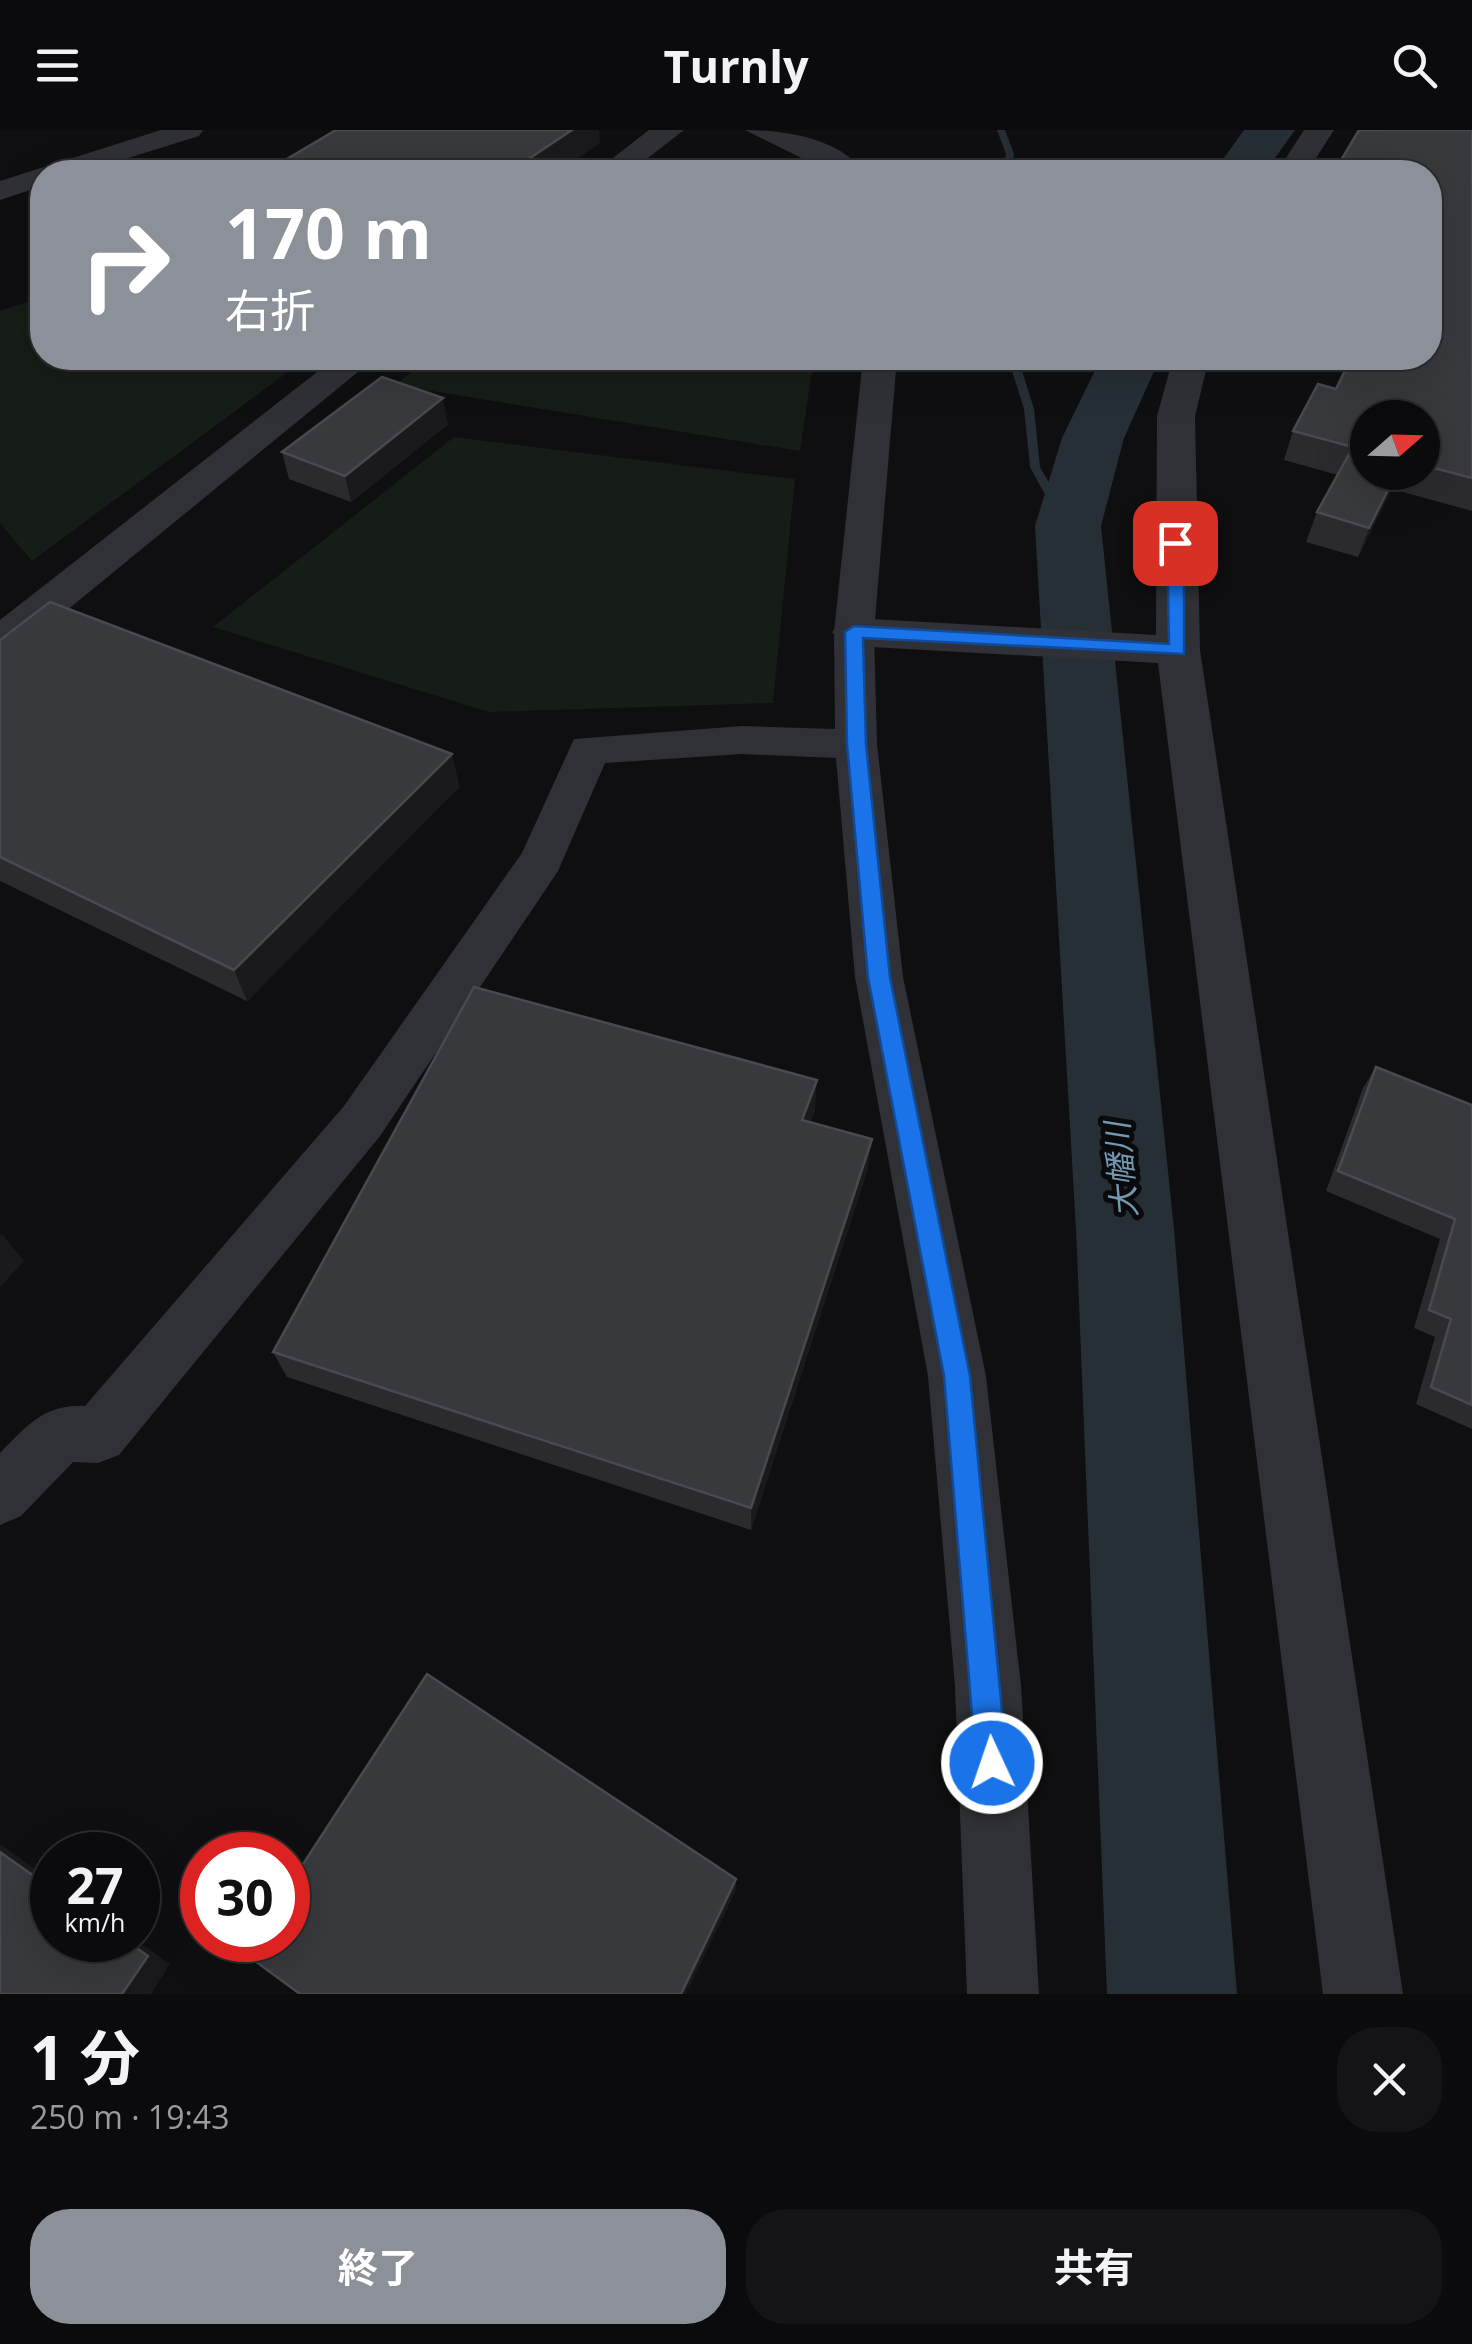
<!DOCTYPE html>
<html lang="ja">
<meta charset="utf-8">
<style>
:root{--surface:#0b0b0d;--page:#141416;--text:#f1f3f6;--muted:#9a9b9d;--line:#2b2b2e;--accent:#8c9099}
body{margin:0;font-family:"Open Sans","Noto Sans JP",sans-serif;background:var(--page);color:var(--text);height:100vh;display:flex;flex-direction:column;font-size:38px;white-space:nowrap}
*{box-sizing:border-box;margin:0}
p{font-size:32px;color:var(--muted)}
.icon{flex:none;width:55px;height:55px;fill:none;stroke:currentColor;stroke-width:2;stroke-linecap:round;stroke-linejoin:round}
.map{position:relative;height:1864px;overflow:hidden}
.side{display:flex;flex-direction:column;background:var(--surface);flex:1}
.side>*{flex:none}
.banner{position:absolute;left:30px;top:30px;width:1412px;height:210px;border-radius:40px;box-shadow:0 10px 40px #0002,0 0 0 2px var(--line);background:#8c9099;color:#fff;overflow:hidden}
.needle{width:65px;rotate:70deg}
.controls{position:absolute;left:1350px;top:270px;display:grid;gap:20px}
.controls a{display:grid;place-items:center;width:90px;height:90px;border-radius:50%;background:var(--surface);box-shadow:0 10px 40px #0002,0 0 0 2px var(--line);font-size:50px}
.speed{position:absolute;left:30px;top:1702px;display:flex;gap:20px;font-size:50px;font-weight:700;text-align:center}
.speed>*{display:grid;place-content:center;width:130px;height:130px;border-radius:50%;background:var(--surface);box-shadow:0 10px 40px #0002,0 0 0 2px var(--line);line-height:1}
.speed small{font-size:25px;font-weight:400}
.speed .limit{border:15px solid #d22;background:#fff;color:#111}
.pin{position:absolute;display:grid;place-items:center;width:85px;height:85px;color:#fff;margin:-42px;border-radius:20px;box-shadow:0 5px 15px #0006}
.me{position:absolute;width:110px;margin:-55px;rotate:357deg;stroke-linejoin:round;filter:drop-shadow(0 0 8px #0008)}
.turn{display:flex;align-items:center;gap:35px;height:210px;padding:0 30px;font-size:45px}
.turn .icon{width:130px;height:130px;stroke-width:2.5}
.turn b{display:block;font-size:70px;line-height:85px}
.round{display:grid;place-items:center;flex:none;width:105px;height:105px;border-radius:40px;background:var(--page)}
.overview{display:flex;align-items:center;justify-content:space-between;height:170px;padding:0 30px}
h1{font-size:60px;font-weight:700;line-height:75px}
.button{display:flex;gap:20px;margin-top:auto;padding:20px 30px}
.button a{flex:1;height:115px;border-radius:40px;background:var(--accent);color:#fff;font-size:40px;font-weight:700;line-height:115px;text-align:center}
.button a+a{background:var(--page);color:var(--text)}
header{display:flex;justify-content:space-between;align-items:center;height:130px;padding:0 30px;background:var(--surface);font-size:45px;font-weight:700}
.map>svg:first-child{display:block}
</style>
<header><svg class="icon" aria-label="menu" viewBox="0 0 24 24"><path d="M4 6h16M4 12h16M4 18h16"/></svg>Turnly<svg class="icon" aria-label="search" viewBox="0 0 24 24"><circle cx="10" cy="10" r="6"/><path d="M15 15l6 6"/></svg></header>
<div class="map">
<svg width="1472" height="1864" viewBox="0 0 1472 1864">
<rect width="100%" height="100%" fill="#0f0f11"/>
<g fill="#161c16">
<path d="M42,167V228H307L32,431L0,393V181Z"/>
<path d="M429,228H814L800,321L395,255Z"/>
<path d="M454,307L795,349L773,573L489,582L213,497Z"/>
</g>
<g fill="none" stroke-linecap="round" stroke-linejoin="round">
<g fill="#252f35" fill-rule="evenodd">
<path d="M997,0H1005L1014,24L1011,42H1003L1006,24Z"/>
<path d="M1008,228H1018L1034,279L1040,337L1074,396L1072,398L1068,399L1062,396L1030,337L1024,279Z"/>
</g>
<g fill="#252f35" fill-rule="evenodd">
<path d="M1244,0H1295L1265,42H1214Z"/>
<path d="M1101,228H1160L1124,308L1101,396L1174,1099L1237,1864H1107L1076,1099L1035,396L1062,308Z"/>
</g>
<g fill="#303136" fill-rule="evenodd">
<path d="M161,0H203L199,6L83,42H42V56L0,70V51Z"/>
<path d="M745,0C784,0 839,8 864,42H830Z"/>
<path d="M863,228H897L874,502L877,614L903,847L986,1246L1021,1556L1039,1864H967L955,1556L928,1246L855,847L836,628L742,624L605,633L558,741L380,1006L119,1325L98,1333L73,1332L21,1386L0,1395V1323C27,1296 44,1274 85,1276L344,976L522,723L574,609L742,596L835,599L834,502Z"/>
</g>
<g fill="#303136" fill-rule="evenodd">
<path d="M649,0H684L630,42H595Z"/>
<path d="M1304,0H1334L1307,42H1277Z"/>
<path d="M335,228H375L16,522L0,526V490Z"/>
<path d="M1173,228H1209L1195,286L1200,520L1403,1864H1323L1158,533L854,516L839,512L832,502L839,492L854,488L1156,505L1157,286Z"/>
</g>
</g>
<g fill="#2b2b2f" fill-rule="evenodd">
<path d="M1472,0V381L1392,359L1358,427L1306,412L1317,382L1338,345L1284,330L1293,301L1336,259ZM1422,288V342H1368Z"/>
<path d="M448,294L351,372L289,349L282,322Z"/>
<path d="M0,510L452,624L459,657L247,871L0,751Z"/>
<path d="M1376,937L1472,975V1299L1416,1274L1435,1207L1414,1198L1440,1109L1326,1061L1363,958Z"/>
<path d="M815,980L810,992L868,1038L751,1400L287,1247L273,1222Z"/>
</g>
<g fill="#1a1a1d">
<path d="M572,0H599L600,13L558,42H509Z"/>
<path d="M443,268L448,294L351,372L345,346Z"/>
<path d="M1397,342H1399L1392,359L1358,427L1369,398Z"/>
<path d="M452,624L459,657L247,871L234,840Z"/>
<path d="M817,950L815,980L800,1019L802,990Z"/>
<path d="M872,1009L868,1038L751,1400V1378Z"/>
<path d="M2,1104L24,1131L0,1157V1106Z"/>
<path d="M0,1714L52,1751V1759L0,1722Z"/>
<path d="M736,1749V1760L686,1864H681Z"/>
<path d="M125,1810H136L170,1834L151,1864H122Z"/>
</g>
<g fill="#37393d" stroke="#484a50" stroke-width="2.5">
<path d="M336,0H572L509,42H265Z"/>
<path d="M1359,0H1472V348L1422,335V288H1368V342H1397L1369,398L1317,382L1353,317L1293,301L1318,254L1336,259L1351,228H1430V42H1334Z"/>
<path d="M382,247L443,268L345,346L282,322Z"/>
<path d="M50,472L452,624L234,840L0,727V510Z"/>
<path d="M474,857L817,950L802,990L872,1009L751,1378L273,1222Z"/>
<path d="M1376,937L1472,975V1275L1431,1257L1451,1189L1429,1180L1455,1089L1338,1041Z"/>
<path d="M427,1544L736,1749L681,1864H300L244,1823L252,1810H288V1757Z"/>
<path d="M0,1722L52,1759V1810H125L148,1826L122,1864H0Z"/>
</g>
<path fill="#1a73e8" stroke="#114b97" stroke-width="2.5" d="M1175,408L1184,413V524L863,508L866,614L890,847L970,1246L1007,1633L1002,1644L992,1648L981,1644L976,1633L944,1246L868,847L847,614L845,502L854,496L1169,514L1167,413Z"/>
<g text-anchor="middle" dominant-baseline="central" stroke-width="10" stroke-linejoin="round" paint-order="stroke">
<g font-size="32" font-style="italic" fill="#7398b1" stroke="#0a0a0c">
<text transform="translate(1120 1040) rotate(-95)">大幡川</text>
</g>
</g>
</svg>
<div class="controls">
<a><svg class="needle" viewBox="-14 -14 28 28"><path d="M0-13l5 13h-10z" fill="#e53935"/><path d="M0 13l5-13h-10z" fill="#9a9b9d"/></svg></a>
</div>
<div class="speed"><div>27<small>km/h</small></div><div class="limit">30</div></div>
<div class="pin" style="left:1175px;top:413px;background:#d93025"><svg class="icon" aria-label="arrive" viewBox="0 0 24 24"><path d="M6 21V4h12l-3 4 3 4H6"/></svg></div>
<svg class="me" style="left:992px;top:1633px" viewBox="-20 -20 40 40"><circle r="17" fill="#1a73e8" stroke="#fff" stroke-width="3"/><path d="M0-11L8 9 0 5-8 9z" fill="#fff"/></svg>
<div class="banner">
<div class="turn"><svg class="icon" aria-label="right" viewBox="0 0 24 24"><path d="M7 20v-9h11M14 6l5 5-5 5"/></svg><div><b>170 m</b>右折</div></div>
</div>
</div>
<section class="side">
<div class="overview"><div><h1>1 分</h1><p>250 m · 19:43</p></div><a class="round"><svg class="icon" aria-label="close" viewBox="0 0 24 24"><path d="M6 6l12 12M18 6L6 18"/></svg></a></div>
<div class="button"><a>終了</a><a>共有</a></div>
</section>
